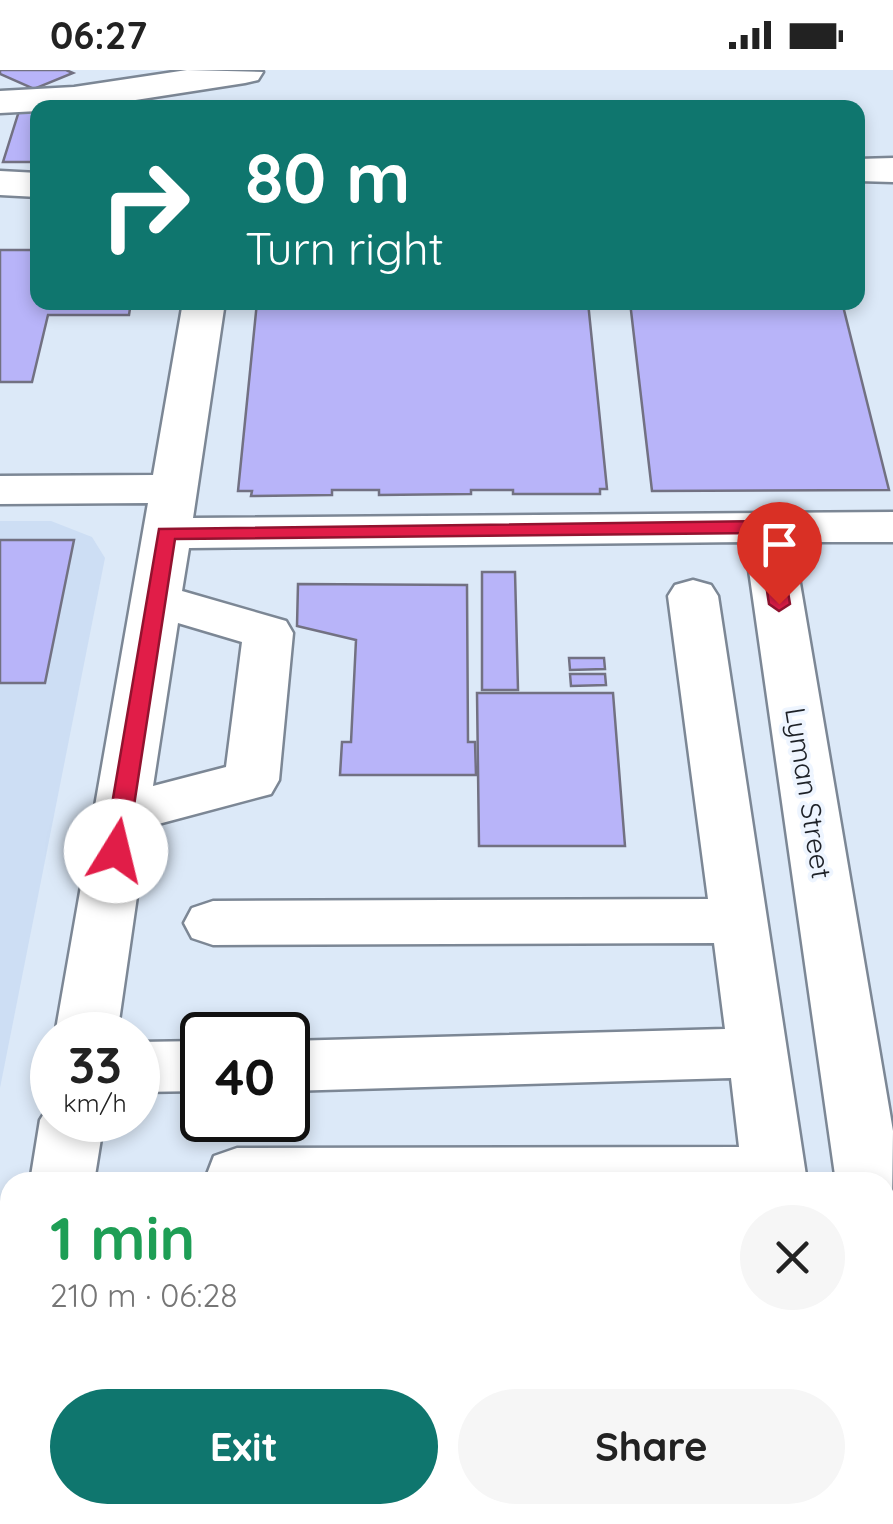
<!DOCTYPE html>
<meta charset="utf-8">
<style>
:root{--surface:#fff;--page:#f6f6f6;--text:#222;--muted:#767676;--accent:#0f766e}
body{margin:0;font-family:Quicksand,sans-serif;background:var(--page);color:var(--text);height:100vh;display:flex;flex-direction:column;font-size:38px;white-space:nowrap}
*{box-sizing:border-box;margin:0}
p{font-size:32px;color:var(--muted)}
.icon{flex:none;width:55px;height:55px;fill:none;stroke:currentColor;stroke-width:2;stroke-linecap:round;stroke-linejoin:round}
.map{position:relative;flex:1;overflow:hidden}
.panel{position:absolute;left:0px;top:1102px;width:895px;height:352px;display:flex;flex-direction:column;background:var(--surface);border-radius:30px 30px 0 0;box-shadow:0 5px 15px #0003}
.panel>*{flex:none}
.guide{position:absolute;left:30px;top:30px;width:835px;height:210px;border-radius:20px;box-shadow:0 5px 15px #0003;background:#0f766e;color:#fff;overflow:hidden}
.speed{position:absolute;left:30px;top:942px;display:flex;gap:20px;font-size:50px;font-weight:700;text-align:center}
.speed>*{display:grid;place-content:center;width:130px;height:130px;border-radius:50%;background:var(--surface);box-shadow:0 5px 15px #0003;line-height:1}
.speed small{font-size:25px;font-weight:400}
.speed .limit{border:5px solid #111;border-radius:15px;background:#fff;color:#111}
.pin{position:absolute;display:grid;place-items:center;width:85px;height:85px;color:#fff;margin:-102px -42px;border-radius:50% 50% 50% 0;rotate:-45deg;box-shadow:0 0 10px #0007}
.pin .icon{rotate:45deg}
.me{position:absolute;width:110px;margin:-55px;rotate:9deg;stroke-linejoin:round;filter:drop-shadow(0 0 8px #0008)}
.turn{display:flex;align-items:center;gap:35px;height:210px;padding:0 50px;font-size:45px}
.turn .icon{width:130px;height:130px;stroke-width:2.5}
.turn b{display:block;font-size:70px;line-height:85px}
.round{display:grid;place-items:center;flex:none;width:105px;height:105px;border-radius:52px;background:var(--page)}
.headline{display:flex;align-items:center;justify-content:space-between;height:170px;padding:0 50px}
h1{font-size:60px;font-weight:800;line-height:75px;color:#1e9e55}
.button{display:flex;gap:20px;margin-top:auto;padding:20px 50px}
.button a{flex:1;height:115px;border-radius:60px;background:var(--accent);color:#fff;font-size:40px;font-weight:800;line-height:115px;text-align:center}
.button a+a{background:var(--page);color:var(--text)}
.status{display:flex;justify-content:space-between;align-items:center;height:70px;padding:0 50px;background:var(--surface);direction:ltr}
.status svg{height:28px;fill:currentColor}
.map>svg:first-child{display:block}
</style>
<div class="status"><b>06:27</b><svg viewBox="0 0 49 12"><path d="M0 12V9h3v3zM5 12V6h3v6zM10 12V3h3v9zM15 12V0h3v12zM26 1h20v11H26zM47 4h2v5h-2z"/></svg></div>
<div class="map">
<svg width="893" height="1454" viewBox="0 0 893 1454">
<rect width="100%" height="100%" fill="#dce9f8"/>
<path fill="#cddef4" d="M0,451H51L92,467L105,488L0,1018Z"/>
<g fill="#b8b4f9" stroke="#727182" stroke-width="2.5">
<path d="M0,0H66L73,3L34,19L0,4Z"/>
<path d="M19,41H38V92H3Z"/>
<path d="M0,180H38V232H131L129,245H48L32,312H0Z"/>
<path d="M257,232H588L607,419H600V424H513V420H471V424L379,425V420H332V425L251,426L252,421H238Z"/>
<path d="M630,232H842L889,420L652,421Z"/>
<path d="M0,470H74L45,613H0Z"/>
<path d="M482,502H515L518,620H482Z"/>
<path d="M298,514L467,515L468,672H475L476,705H340L342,672H351L356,570L297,556Z"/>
<path d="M569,588H604L605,599L570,600Z"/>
<path d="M570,604H605L606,615L571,616Z"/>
<path d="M477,623H613L625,776H479Z"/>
</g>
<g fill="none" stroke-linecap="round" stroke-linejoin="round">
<defs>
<g id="minor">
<path d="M187,0L263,2L258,10L245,13L84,38H38V41L0,43V21L74,17Z"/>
<path d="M893,88V112L858,111V89Z"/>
<path d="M0,101L38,103V127L0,125Z"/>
<path d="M183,232H225L193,448L893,442V472H793L893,1061L892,1131L885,1134V1112H836L745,472L189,478L182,521L286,551L293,563L279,710L271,724L147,757L117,965H55L148,433L0,434V406L153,405ZM178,553L242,572L226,697L153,716Z"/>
<path d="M693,510L711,515L718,526L807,1112H204L214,1086L237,1078L739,1077L731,1008L288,1021V971L725,959L714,873L213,875L192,868L184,853L192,838L213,831L708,829L668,526L675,515Z"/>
<path d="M202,971V1021L138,1022V972Z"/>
<path d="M52,1031V1050H104L94,1112H30L40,1050Z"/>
<path d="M10,1149V1207L0,1208V1150Z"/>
<path d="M885,1185L893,1188V1298L885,1295Z"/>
<rect x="885" y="1299" width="8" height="64"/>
<path d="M10,1396V1445H45L43,1454H0V1400Z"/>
<path d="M889,1409L893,1410V1454H854L852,1445H885V1410Z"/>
<path d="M169,1445H243L242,1454H168Z"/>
<path d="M479,1445H553L554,1454H480Z"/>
</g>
</defs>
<use href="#minor" stroke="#7c8795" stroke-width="5"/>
<use href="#minor" fill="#fff" fill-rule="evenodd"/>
</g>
<path fill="#e11d48" stroke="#92132f" stroke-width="2.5" d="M767,451L777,457L790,534L779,541L769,534L758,463L175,469L127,781L116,789L104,781L159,459Z"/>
<g text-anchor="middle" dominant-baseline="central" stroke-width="8" stroke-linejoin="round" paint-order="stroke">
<g font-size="28" fill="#1d2127" stroke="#eef5ff">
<text transform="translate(809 723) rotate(81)">Lyman Street</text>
</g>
</g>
</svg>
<div class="speed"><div>33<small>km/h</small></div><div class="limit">40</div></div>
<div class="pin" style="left:779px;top:534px;background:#d93025"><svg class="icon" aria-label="arrive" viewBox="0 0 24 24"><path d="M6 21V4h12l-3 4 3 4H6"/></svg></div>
<svg class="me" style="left:116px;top:781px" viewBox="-20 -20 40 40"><circle r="19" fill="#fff"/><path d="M0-13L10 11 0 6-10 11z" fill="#e11d48"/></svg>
<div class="guide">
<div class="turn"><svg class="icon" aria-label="right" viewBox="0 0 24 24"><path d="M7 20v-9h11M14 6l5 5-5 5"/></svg><div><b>80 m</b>Turn right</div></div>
</div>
<section class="panel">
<div class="headline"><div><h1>1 min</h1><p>210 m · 06:28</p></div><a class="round"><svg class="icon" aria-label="close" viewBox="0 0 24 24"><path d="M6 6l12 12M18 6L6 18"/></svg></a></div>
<div class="button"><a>Exit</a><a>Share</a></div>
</section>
</div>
